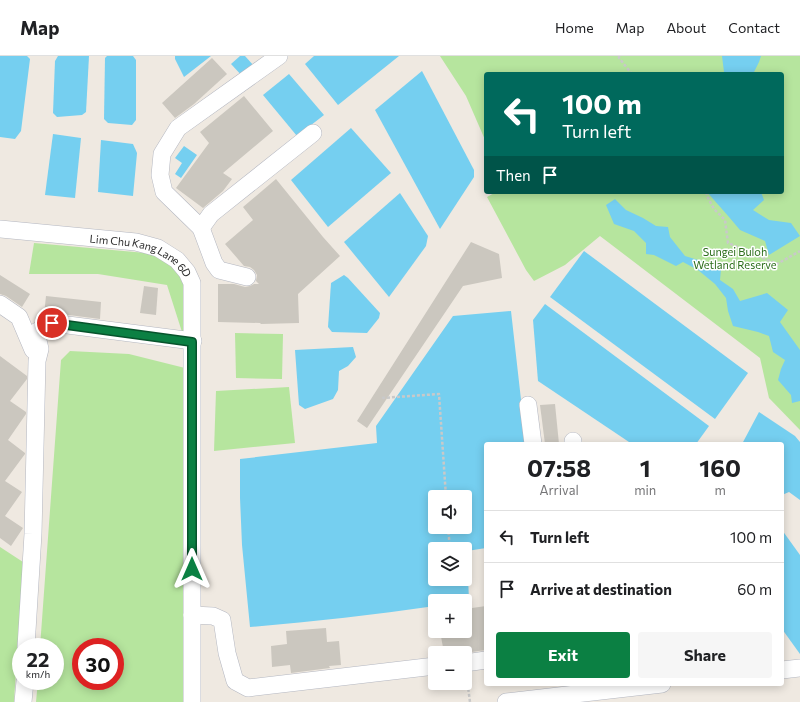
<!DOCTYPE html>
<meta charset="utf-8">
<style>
:root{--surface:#fff;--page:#f6f6f6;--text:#202124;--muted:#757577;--line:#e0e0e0;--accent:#0b8043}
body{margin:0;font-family:Commissioner,sans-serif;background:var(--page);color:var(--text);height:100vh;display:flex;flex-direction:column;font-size:15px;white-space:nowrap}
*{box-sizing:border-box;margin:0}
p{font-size:13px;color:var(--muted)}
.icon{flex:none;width:22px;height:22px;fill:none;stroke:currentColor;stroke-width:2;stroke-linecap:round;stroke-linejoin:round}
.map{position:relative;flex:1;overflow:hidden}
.drawer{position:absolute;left:484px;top:386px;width:300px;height:244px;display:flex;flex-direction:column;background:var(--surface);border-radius:4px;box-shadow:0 2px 10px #0003}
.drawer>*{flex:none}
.guide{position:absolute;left:484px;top:16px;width:300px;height:122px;border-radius:4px;box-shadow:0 2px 10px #0003;background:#00695c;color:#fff;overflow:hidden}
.fabs{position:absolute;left:428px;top:434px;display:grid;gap:8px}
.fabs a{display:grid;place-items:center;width:44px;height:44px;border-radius:4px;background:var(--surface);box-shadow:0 2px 10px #0003;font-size:20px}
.speed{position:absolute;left:12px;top:582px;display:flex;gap:8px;font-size:20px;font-weight:700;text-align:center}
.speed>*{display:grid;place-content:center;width:52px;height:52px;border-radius:50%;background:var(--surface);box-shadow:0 2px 10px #0003;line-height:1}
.speed small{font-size:10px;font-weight:400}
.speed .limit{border:6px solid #d22;background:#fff;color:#111}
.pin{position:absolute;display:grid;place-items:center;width:34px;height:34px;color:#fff;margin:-17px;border:2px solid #fff;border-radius:50%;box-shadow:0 1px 4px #0007}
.me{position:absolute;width:44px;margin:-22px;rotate:0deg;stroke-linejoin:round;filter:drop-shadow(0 0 3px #0008)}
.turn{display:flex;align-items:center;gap:14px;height:84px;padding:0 12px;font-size:18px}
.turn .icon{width:52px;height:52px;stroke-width:2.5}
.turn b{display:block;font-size:28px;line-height:34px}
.then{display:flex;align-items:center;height:38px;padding:0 12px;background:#0003;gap:8px;font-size:15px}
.eta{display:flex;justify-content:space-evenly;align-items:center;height:68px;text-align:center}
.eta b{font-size:24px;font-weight:700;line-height:28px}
.cta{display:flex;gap:8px;margin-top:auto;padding:8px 12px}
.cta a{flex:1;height:46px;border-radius:4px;background:var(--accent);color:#fff;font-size:16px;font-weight:700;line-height:46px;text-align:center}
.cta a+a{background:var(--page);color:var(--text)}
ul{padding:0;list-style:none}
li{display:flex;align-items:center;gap:12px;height:52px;padding:0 12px;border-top:1px solid var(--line)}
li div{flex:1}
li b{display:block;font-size:15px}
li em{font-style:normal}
header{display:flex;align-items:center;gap:24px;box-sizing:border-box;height:56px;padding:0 20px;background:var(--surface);border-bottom:1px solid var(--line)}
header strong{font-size:19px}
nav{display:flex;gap:22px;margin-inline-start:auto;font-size:14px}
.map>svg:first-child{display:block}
</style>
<header>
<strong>Map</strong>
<nav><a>Home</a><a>Map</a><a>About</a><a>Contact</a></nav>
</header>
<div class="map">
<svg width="800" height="646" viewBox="0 0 800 646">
<rect width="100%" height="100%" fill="#efe9e1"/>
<g fill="#b6e59e" fill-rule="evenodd">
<path d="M440,0H800V374L769,342L760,302L600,180L565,209L534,225L526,214L487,141L496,136H782V18H486V86L466,40Z"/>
<path d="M34,187L157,198L182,213L192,275L182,276L167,229L98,218H29Z"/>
<path d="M235,277L283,278L282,323L236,322Z"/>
<path d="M70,295L129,298L185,312L186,646H36L38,625H55V591H40L61,304ZM81,591H115V625H81Z"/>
<path d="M289,331L295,387L214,395L216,335Z"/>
<path d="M0,491L23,506L14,646H0Z"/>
</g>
<g fill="#75cff0" fill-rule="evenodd">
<path d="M0,0H27L30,3L21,75L15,83L0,81Z"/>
<path d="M58,0H89L86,56L82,59L57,61L53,57L55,5Z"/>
<path d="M107,0H133L136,4V64L132,69L108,67L104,63L105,2Z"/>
<path d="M175,0H211L184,21L175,3Z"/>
<path d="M240,0H245L254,10L244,22L231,8Z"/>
<path d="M314,0H399L338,49L305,8Z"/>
<path d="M722,0H761L759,6L753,18H722L724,16Z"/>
<path d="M422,15L474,114V121L440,173L375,54Z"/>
<path d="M289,18L324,59L297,80L263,39Z"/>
<path d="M351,72L391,117L328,171L291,124Z"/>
<path d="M53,78L81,82L75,142L45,139Z"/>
<path d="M101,84L133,88L137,97L133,140L98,136Z"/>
<path d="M184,90L197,99L181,122L175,118L182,107L175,102Z"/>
<path d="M707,136H761L764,144L753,154L769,164L791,167L800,180L769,199L765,185L740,174L729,161Z"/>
<path d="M400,137L428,180L426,190L389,241L344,186Z"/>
<path d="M615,143L626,154L643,162L656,170L668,171L670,181L685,200L708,207L721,213L720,224L733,233L740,245L767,237L788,254L780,266L800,294V345L792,347L791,339L778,324L781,313L785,304L773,296L769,280L758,276L733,270L728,255L726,242L715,228L698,214L683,206L676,210L654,199L646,198V187L634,175L614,168L606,149Z"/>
<path d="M584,195L748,317L715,363L550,241Z"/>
<path d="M344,219L348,222L380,257L379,262L367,277L332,276L328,271L331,227Z"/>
<path d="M545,248L709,370L696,388H632L538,325L533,264Z"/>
<path d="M511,255L526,388H486V492L467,495L469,545H435V550C373,559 312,566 250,571L242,489L240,442V403L377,387L376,370L453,260ZM435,441H465V471H435ZM435,493H465V523H435Z"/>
<path d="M353,291L356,301L348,310L339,315L338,334L333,343L305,353L299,349L295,294Z"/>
<path d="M759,356L795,380L800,386V444L789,436L782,439V388H742Z"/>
<path d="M782,474L800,499V598L782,573Z"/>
</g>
<g fill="#cbc7bf">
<path d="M212,2L227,18L194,48L175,62L162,47Z"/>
<path d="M244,40L273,75L223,117L232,123L223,135L203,152L176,132L209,87L200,76Z"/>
<path d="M276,123L323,181L340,200L298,238L299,267L261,268L260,267L218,266V228H234L245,231L250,230L254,228H259L256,225L257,219L254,214L250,211L244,210L225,188L253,164L243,151Z"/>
<path d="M471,186L499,198L502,222L463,230L367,372L357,365Z"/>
<path d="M0,219L30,238L22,251L6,240L0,238Z"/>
<path d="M144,230L158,232L156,259L140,257Z"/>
<path d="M46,240L101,246L100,263L53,257L44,259Z"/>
<path d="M0,300L27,320V323L10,345L26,356V358L8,384L25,397V398L5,425L22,436L5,460L23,472L11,490L0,482Z"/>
<path d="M555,348L559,388H545L540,349Z"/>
<path d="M486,550V594L464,597H444L440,575H465V553Z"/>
<path d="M326,572L327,586L339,585L341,609L329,610L330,612L291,617L290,609L272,611L271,590L287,588L286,575Z"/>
</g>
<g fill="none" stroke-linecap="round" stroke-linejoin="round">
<defs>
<g id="minor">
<path d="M201,172L211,158L313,77"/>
<path id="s1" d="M0,173L136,186L158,192L177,204L187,216L192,227V646"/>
<path d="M247,221L219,214L214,207L201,172L164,136L160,119L162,98L178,72L279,0"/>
<path d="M0,248L19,261L33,294"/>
<path d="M528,349L533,388"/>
<path d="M573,385V388"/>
<path d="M192,559L213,560L222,564L227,597L235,625L248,632L435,610"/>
<path d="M26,591L33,478L37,305L40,293L36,276L52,267L193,285"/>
<path d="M465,607L486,604"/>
<path d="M782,614L800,612"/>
<path d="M23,646L25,625"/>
<path d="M506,646L662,628"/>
</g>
</defs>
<use href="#minor" stroke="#b4b7c1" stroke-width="18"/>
<g stroke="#c9c9c9" stroke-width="2.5" stroke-dasharray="3 2" stroke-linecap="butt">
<path d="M619,0V2L632,18"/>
<path d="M706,136L707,140L714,153L725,164L728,187L777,208L800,195"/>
<path d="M382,342L439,338L446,441"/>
<path d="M448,471L450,493"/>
<path d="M467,623L470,646"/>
</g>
<use href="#minor" stroke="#fff" stroke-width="17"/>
</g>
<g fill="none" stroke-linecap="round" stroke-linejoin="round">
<defs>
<path id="route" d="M52,267L192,286V513"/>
</defs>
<use href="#route" stroke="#07532c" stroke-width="10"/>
<use href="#route" stroke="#0b8043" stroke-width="7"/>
</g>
<g text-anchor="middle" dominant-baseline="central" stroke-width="3" stroke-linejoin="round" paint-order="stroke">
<g font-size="11" fill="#2c6e1b" stroke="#fff">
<text x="735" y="195">Sungei Buloh<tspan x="735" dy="13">Wetland Reserve</tspan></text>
</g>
<g font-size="11" fill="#2e2e2e" stroke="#fff">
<text stroke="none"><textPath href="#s1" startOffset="146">Lim Chu Kang Lane 6D</textPath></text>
</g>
</g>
</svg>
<div class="fabs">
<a><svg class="icon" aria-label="sound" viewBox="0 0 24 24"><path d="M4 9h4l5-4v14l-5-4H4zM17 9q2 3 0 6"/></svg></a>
<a><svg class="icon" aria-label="layers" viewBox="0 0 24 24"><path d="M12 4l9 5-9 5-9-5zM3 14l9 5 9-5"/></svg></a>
<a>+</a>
<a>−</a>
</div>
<div class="speed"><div>22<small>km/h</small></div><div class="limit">30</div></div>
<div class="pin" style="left:52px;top:267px;background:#d93025"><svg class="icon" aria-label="arrive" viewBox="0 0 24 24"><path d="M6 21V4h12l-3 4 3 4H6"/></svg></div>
<svg class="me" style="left:192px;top:513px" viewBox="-20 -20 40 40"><path d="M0-17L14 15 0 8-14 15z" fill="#0b8043" stroke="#fff" stroke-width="4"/></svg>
<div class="guide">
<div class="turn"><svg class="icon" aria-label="left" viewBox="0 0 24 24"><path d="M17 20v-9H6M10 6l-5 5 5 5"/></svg><div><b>100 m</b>Turn left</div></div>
<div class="then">Then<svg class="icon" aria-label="arrive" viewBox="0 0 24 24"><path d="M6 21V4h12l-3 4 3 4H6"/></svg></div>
</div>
<section class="drawer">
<div class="eta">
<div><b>07:58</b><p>Arrival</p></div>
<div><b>1</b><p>min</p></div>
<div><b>160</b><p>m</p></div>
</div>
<ul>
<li><svg class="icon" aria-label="left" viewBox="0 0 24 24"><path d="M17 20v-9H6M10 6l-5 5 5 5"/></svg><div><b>Turn left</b></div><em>100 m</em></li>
<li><svg class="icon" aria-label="arrive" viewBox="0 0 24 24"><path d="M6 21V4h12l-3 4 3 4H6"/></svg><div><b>Arrive at destination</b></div><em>60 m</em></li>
</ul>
<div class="cta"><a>Exit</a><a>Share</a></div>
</section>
</div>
